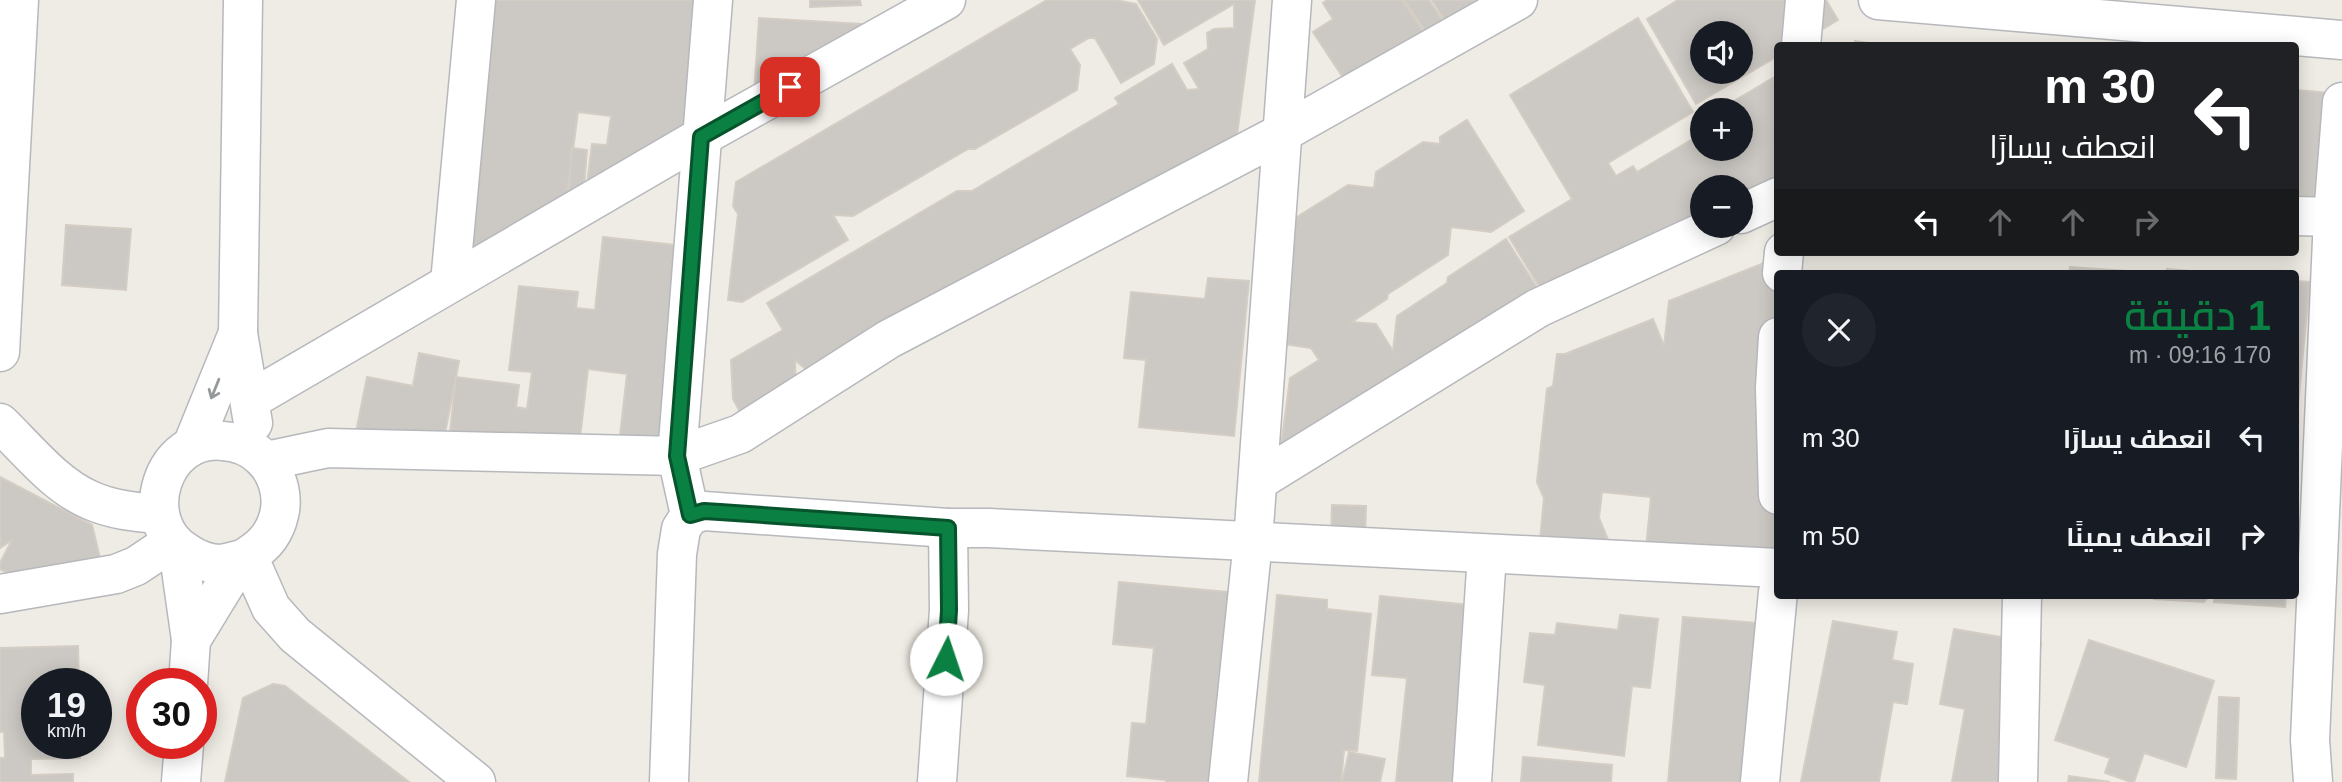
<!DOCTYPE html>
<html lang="ar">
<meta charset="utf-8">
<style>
:root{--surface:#171b24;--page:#20242c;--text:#f1f3f6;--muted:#9ea1a6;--accent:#0b8043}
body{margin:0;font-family:Arial,Cairo,sans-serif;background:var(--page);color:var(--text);direction:rtl;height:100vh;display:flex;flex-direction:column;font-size:26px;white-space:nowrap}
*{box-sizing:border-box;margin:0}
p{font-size:23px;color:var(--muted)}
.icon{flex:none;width:38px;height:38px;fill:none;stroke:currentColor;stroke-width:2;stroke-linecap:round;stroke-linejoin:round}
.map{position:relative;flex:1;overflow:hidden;direction:ltr}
.details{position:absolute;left:1774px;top:270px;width:525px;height:329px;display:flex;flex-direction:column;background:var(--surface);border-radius:7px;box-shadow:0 4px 18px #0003;direction:rtl}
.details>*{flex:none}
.top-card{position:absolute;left:1774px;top:42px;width:525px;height:214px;border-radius:7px;box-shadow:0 4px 18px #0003;direction:rtl;background:#202124;color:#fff;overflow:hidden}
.fabs{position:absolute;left:1690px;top:21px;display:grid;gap:14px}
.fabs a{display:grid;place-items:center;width:63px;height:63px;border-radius:50%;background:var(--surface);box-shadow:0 4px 18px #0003;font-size:35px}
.speed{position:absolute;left:21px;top:668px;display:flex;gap:14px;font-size:35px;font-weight:700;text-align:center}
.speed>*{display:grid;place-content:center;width:91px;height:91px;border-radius:50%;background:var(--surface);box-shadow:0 4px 18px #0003;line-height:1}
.speed small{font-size:18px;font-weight:400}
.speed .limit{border:10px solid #d22;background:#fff;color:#111}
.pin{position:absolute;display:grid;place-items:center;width:60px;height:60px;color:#fff;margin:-30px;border-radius:14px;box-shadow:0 4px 10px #0006}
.me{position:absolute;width:77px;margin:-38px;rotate:4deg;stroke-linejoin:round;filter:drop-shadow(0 0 5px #0008)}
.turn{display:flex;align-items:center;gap:24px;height:147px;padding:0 28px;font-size:32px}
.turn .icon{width:91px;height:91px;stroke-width:2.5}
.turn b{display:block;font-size:49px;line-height:60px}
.lanes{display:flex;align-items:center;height:66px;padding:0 28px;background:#0003;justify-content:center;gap:35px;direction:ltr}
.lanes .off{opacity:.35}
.round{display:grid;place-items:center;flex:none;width:74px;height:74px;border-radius:37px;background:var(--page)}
.overview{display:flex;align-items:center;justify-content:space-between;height:119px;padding:0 28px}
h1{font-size:42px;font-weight:600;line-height:52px;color:var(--accent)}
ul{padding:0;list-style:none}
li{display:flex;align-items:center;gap:21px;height:98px;padding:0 28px}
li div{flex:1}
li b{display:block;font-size:26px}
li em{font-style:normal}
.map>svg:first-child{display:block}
</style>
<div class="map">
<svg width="2342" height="782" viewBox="0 0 2342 782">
<rect width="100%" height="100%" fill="#efece5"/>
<g fill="#ccc9c4" stroke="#d4cdc4" stroke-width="2" fill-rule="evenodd">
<path d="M492,0H716L698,148L583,216L592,144L607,145L611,116L578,112L563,226L459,272Z"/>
<path d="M810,0H860L861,5L810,7Z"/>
<path d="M1047,0H1115L1136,4L1157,39L1154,64L1121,83L1095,38H1089L1070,49L1080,65L1077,90L975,149H968L853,216L833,215L848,240L742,302L728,300L738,214L733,206L736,182Z"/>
<path d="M1138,0H1255L1237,135L810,373L795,360L796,394L746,423L733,399L731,360L783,330L767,303L957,191H972L1119,104L1115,98L1172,64L1187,90L1199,89L1184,63L1208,49L1207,33L1214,29L1234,28V4L1164,45Z"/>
<path d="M1327,0H1402L1423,31L1346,82L1313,32L1333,19L1323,3Z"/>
<path d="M1404,0H1429L1445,24L1428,35Z"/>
<path d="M1432,0H1487L1448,25Z"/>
<path d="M1678,0H1826L1838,20L1795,46H1778V56L1696,104L1647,19ZM1703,33H1741V72H1703Z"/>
<path d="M759,18L864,24L754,95Z"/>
<path d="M1638,18L1693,112L1608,163L1616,176L1633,166L1637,172L1703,133V149H1741V110H1719L1773,78L1778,87V187L1741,209V187H1703V226L1559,319L1509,237L1572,199L1510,95Z"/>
<path d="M1855,41L1890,46H1854Z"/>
<path d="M2296,90L2330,93L2318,235L2296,233Z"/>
<path d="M1467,120L1524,211L1491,232L1451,227L1448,255L1388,294L1387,299L1352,322L1376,324L1393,351L1397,316L1447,283L1448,277L1506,239L1552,311L1280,454L1290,378L1319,360L1311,348L1276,343L1292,220L1348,185L1374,188L1376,172L1423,142L1440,144V137Z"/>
<path d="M572,148L587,150L582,212L567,211Z"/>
<path d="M66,225L131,229L126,290L62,285Z"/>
<path d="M603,237L693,247L667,458L618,453L627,374L588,369L578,456L449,441L456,377L519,385L516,407L527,409L532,372L509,370L519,286L578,292L576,308L595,310Z"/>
<path d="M1769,261L1778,273V582L1644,568L1651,497L1602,492L1599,518L1616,559L1538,561L1544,498L1537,482L1547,389L1553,386L1557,354H1565L1653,319L1664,346L1669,301Z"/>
<path d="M2070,267L2127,271V273H2069Z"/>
<path d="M2167,269L2214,273H2167Z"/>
<path d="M1208,278L1249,281L1234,436L1139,427L1146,360L1124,358L1131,292L1205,299Z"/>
<path d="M2296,281L2310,282L2296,424Z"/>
<path d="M419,353L459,361L442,449L356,432L367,377L413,386Z"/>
<path d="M0,477L92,525L104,574L41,591L0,569V563L12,540L0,548Z"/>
<path d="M1332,505L1366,506L1365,535L1331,534Z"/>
<path d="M1119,582L1238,593L1220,782H1166V780L1127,776L1132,723L1146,724L1154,648L1113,644Z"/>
<path d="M1277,595L1327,600V609L1371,614L1357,751L1344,750L1341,782H1259Z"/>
<path d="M2155,595H2210L2204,602L2154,599Z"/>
<path d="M2214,595H2286L2285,607L2214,602Z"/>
<path d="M1380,596L1500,608L1482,782H1396L1407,678L1372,675Z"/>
<path d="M1620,615L1658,619L1650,688L1632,686L1624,756L1538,745L1545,685L1524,682L1530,633L1555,635L1557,623L1618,630Z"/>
<path d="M1683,617L1757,623L1756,782H1668Z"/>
<path d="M1833,621L1897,632L1892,660L1913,664L1907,704L1893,702L1879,782H1801Z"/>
<path d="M1954,629L2041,644L2016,782H1952L1965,709L1940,704Z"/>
<path d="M2089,640L2214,681L2186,767L2144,753L2134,782H2131L2105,773L2110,758L2055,740Z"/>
<path d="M78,646L79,684H37V744H80V758L31,759V775L73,774V782H0V758H5L4,732H0V648Z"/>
<path d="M273,684L285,686L409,782H225L243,698Z"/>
<path d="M2219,697L2239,698L2236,779L2216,778Z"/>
<path d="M1349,752L1385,759L1380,782H1342Z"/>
<path d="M1523,757L1612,765L1611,782H1521Z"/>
<path d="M2069,776L2110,782H2068Z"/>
</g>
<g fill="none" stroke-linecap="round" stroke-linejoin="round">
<defs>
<g id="minor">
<path d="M243,0L238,333L253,423"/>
<path d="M1878,0L2342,40"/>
<path d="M1801,46L1805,0"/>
<path d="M1741,214L1778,197"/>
<path d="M2296,216L2333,217"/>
<path d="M1782,273L1784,252"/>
<path d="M450,283L476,0"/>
<path d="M1778,337L1775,388L1778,495"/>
<path d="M0,352L19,0"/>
<path d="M250,400L701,137L946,0"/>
<path d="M0,423C27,449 55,485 90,500C112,510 135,512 159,514"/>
<path d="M192,446L238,333"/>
<path d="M266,461L328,448L677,456L740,434L889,339L1282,133L1518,0"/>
<path d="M1258,481L1538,308L1716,226"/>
<path d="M690,515L677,456L713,0"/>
<path d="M178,548L191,640L188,684"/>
<path d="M248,556L271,608L295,635L476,782"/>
<path d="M0,594L116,574L136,566L172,542"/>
<path d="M191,640C207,615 222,588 239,563C243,558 247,557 252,553C266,544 275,532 279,515C284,495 277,471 261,457C251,447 237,442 223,441C162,434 135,521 186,552C196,559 208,564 221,564C227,563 235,561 242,559"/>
<path d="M181,782L184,744"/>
<path d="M669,782L677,554L681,529L690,515L704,511L948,528H989L1778,568"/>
<path d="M937,782L949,610L948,528"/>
<path d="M1228,782L1253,541L1292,0"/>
<path d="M1472,782L1487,554"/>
<path d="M1760,782L1778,592"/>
<path d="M2018,782L2022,595"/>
<path d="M2313,782L2310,740L2333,217L2342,102"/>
</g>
</defs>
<use href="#minor" stroke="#b6b8bc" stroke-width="41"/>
<use href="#minor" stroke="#fff" stroke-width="38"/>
</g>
<defs><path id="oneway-shaft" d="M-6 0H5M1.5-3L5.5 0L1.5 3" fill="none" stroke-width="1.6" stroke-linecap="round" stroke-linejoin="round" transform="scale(1.75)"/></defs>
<use stroke="#96999b" href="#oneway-shaft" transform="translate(215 389) rotate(112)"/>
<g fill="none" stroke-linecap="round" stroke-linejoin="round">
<defs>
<path id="route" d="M790,87L701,137L677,456L690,515L704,511L720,512L948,528L949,610L946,659"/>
</defs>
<use href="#route" stroke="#07532c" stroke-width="18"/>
<use href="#route" stroke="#0b8043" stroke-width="12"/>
</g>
</svg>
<div class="fabs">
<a><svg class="icon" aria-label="sound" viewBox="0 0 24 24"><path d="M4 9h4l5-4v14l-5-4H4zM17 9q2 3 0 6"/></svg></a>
<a>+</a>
<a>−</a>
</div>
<div class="speed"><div>19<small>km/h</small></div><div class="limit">30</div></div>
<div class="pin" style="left:790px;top:87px;background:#d93025"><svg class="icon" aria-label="arrive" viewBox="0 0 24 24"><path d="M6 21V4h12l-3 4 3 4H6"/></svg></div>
<svg class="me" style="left:946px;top:659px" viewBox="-20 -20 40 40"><circle r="19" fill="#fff"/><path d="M0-13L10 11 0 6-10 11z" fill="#0b8043"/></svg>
<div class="top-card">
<div class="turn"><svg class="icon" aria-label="left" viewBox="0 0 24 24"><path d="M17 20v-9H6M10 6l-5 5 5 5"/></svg><div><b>30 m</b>انعطف يسارًا</div></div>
<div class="lanes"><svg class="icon" aria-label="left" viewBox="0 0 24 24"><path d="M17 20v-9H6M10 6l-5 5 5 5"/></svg><svg class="icon off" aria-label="ahead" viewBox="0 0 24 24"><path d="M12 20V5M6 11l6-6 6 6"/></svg><svg class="icon off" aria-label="ahead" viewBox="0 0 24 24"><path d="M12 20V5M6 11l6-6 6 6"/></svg><svg class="icon off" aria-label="right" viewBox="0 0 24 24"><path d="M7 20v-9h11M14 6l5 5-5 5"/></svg></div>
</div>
<section class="details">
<div class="overview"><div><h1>1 دقيقة</h1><p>170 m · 09:16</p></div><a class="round"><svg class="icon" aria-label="close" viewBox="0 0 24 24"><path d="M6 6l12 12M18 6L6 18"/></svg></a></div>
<ul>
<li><svg class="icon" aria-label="left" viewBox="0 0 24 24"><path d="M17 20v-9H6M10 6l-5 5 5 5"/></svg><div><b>انعطف يسارًا</b></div><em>30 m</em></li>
<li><svg class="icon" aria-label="right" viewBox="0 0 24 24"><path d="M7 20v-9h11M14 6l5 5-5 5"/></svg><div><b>انعطف يمينًا</b></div><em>50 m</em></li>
</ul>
</section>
</div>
